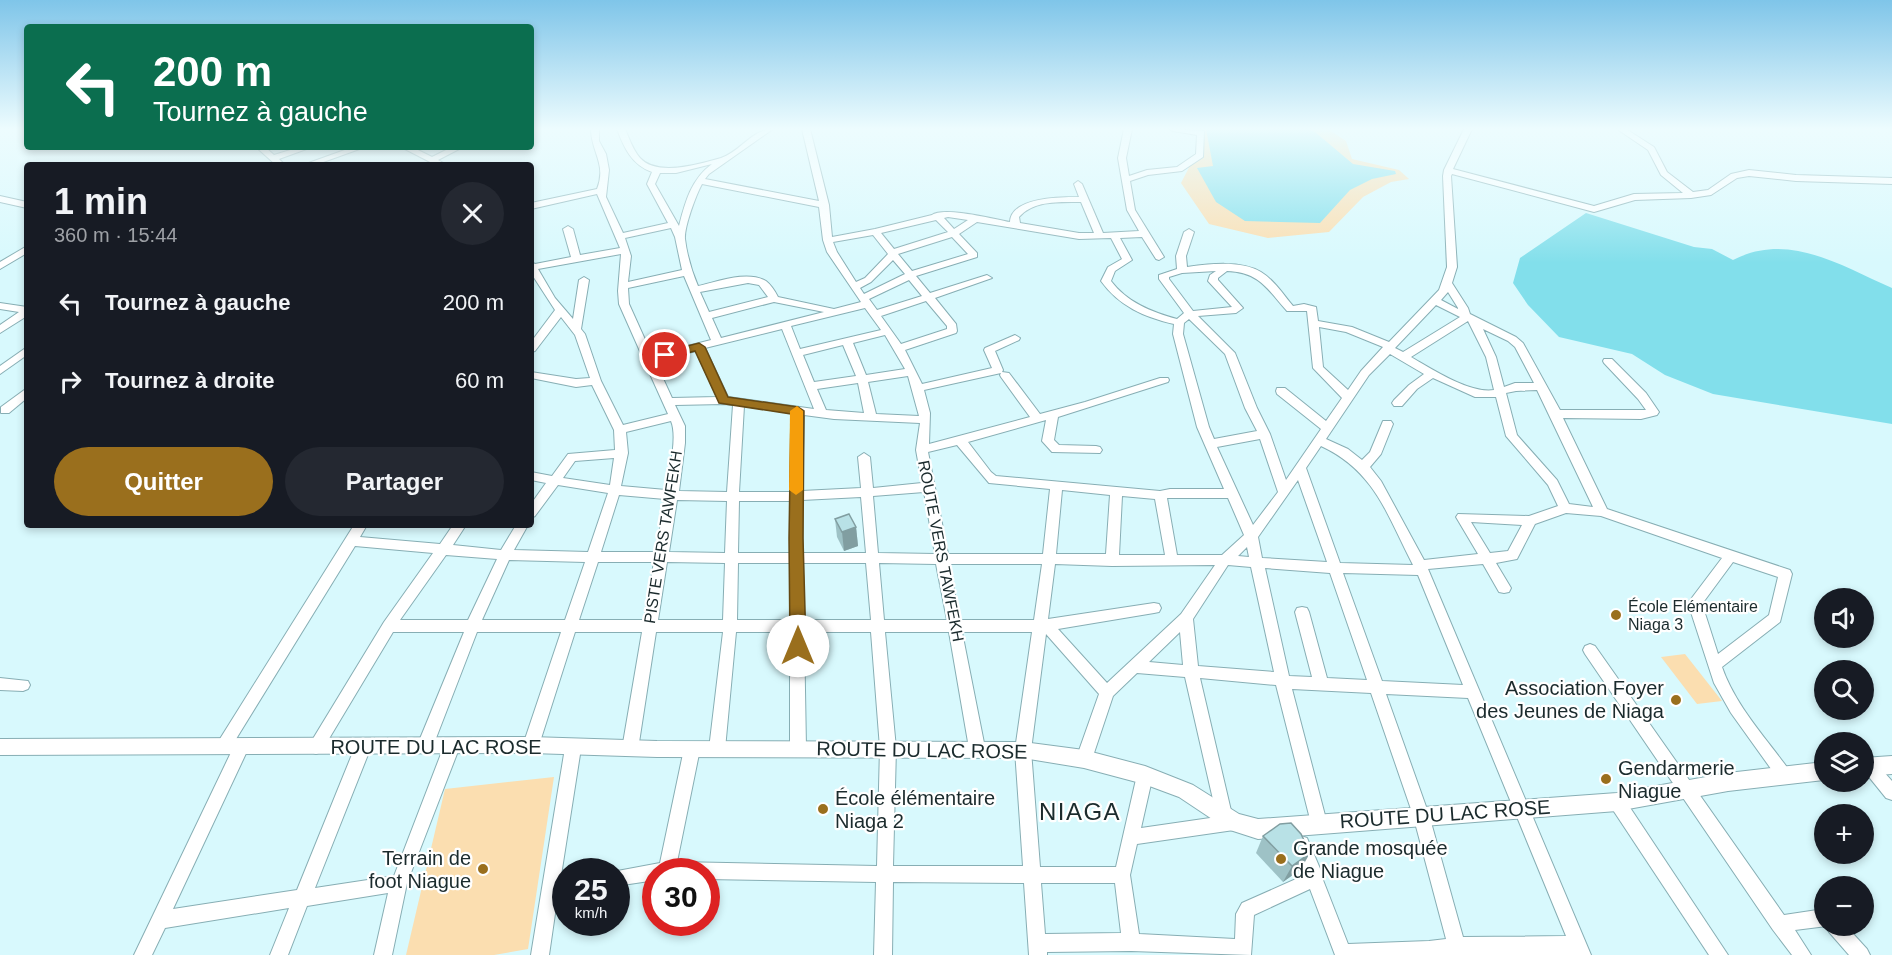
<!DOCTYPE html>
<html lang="fr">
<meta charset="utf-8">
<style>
:root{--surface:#171b24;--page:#242831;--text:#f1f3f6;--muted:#9ea1a6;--accent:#9a6f1d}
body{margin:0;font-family:Helvetica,sans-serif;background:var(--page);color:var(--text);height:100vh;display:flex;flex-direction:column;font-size:22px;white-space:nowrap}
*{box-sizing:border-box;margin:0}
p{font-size:20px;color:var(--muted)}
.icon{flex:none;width:33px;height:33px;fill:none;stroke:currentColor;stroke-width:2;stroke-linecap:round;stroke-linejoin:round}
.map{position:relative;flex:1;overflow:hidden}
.side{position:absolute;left:24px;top:162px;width:510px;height:366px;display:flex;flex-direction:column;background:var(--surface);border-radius:6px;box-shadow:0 3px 9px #0003}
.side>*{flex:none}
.guide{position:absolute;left:24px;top:24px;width:510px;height:126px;border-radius:6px;box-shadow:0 3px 9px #0003;background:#0b6e4f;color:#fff;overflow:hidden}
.buttons{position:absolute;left:1814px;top:588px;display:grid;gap:12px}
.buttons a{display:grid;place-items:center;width:60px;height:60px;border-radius:50%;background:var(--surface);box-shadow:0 3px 9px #0003;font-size:30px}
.speed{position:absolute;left:552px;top:858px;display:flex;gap:12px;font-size:30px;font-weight:700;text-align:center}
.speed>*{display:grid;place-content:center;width:78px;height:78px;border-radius:50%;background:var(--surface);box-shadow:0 3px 9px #0003;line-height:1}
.speed small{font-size:15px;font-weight:400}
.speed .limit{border:9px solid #d22;background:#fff;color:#111}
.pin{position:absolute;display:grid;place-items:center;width:51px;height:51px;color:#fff;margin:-26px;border:3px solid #fff;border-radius:50%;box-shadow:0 2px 6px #0007}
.me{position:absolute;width:66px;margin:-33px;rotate:0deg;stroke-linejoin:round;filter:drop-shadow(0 0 4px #0008)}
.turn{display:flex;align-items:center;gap:21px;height:126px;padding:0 30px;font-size:27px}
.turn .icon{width:78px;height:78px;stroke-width:2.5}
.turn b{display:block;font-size:42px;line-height:51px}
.round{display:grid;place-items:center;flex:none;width:63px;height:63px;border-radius:32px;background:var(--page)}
.headline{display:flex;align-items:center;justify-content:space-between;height:102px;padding:0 30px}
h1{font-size:36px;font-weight:700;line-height:45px}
.action{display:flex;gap:12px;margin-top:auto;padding:12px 30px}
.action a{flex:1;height:69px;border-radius:36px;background:var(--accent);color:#fff;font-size:24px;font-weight:700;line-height:69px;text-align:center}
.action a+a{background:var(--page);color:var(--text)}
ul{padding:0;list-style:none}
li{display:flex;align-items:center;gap:18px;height:78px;padding:0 30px}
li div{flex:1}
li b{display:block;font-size:22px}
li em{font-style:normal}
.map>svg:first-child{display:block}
</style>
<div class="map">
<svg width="1892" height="955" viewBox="0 0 1892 955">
<rect width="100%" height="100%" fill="#d8f9fd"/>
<g fill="#fbdeb0">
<path d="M1196,129H1328L1346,141L1352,159L1399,170L1409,179L1391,182L1363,197L1329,232L1268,238L1209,224L1181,183L1197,152Z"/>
<path d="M1685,654L1722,701L1697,704L1661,657Z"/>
<path d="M554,777L528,949L494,955H406L445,789Z"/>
</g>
<g fill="#82dfeb">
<path d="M1206,129H1307L1315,132L1353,164L1395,171L1396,174L1372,179L1350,190L1320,223L1245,221L1216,202L1197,168L1213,166Z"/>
<path d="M1586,213L1694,247L1712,249L1733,260C1789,231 1841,266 1892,288V424L1713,394L1665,375L1632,354L1559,337L1528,305L1513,283L1520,258Z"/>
</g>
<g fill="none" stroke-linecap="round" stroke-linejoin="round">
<defs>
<g id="minor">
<path d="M591,129H599V141L606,154L609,170L606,197L623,233L668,223L647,184L652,172C632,165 624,148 617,129H625C629,138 633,150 640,158C657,177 700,164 721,158C740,152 752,129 773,129L709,174L705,179L819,201L802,129H810L829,205L832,237L875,229L932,215C943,206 994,219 1010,222C1011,197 1061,197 1079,197L1074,184L1078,181L1082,184L1103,233L1139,231L1127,210L1118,158L1124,129H1132L1126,158L1129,176L1147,170L1177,167L1196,154L1197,135L1173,131L1169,129L1204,131L1203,157L1182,171L1148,175L1130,181L1135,210L1164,257L1159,260L1156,259L1142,237L1120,238L1132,260L1115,271L1111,281C1127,302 1151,312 1177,319L1184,313L1159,279V275L1177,269L1176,256L1184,232L1189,229L1194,232L1186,256L1187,267C1209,264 1241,260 1261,272C1274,280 1283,294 1293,306L1304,304L1316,307L1318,321L1352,327L1389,342L1439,290L1447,267L1443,176L1444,170L1464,129H1472L1453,169L1594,206L1634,194L1683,193L1661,175L1648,150L1617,129H1626L1654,147L1667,172L1693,192L1708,190L1731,174L1749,170L1796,175L1892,178V184L1796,181L1749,176L1737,178L1711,195L1691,198L1635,200L1594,212L1452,174L1451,176L1457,267L1452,283L1468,308L1470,314L1516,337L1523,343L1560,410H1646L1638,399L1604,363L1603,361L1604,359H1612L1646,393L1659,412L1657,415L1641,419L1563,418L1607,509L1790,570L1792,574L1780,622L1722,667C1735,705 1766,738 1789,770L1792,775L1789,780L1784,782L1779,780L1731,713L1714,683L1688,603L1722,558L1601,516L1566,513L1535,524L1517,559L1496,563L1511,588L1509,592L1504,593L1499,592L1483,564L1428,569L1591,955H1335L1310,889L1254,915L1251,955L1131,951L1047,952V955H1029L1024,883L893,882L892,955H874L876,882L706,879V872H656V880L616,886V872H612L660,863L684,749L687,744L692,742L697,744L700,749L677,862L877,866L880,748L871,632H804L806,748L803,753L798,755L793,753L790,748V632H736L725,749L722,754L717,756L712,754L709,749L723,632H656L638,749L635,754L630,756L625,754L622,749L642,632H575L539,745L536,750L531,752L526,750L523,745L561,632H477L433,746L430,751L425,753L420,751L417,746L464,632H393L321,752L316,754L311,752L308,747L311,742L384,622L433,553L355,546L228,752L223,754L218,752L215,747L218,742L354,525H367L360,537L440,544L453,525H466L453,545L501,550L516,525H528L514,550L588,552L608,493L558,485L535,516L531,518V504L546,483L531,480V472L552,476L568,454L615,450L614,430L592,385L576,387L531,378V372L576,379L590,378L575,335L561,317L535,351L531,352V342L555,310L531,273V262L535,264L571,257L563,229L568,226L573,229L580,255L620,248L597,194L531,209V203L597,189C607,164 591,152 591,129ZM712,164C691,179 685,203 679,226L655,184L660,173H676ZM702,184L819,207L823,240L827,252L861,302L834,309L778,297C775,291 771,285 766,281C747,270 717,282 698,286C692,272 687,255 685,239C684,227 696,195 702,184ZM1081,202L1094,233H1079L1020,223L1019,217C1034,200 1060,202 1081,202ZM948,217L968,220L954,229L944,218ZM936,220L948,232L894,249L881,233ZM977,222L1079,239L1111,238L1122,259L1108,267L1101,281C1119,306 1144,317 1174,324L1173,334L1197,427L1224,489H1170L1160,491L996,476L991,472L968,442L1046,420L1042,441L1052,452L1100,453L1102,450L1100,447L1096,446L1059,445L1054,440L1058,417L1168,382L1169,380L1168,378H1160L1085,402L1040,414L1009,373L1002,372L1003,370L995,351L1019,340L1020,338L1015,335L985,348L984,350L992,368L922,384L905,350L956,333L957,331L956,324L935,298L992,278L987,275L930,293L916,276L977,257V253L959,234ZM671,228L675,237L682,270L628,282L631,256L625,238ZM873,235L888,254L865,278L856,282L837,252L833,242ZM952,237L968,254L912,271L898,254ZM621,254L618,291L619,304L643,358L642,360L645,363L668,414L623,425L601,381L585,334L581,329L589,280L584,277L579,280L573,319L555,298L538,269ZM893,260L905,274L864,294L860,288L871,282ZM1216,271L1210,275L1208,281L1232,307L1193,311L1169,279V277L1182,273ZM1227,271C1260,272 1268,290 1287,311H1307L1313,368L1342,398L1326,421L1285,388H1277L1276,391L1277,394L1321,429L1286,480L1270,434L1257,408L1235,353L1198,316L1236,313L1243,308L1218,280V278ZM684,276L711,340L652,355L629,304L628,288ZM909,280L922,296L877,310L869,299ZM748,283L759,285L768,297L709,312L700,292ZM1448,292L1458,308V309L1441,300ZM926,301L947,326V329L901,344L881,316ZM774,302L824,312L721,338L712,318ZM1436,305L1460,317L1403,352L1395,348ZM865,308L881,330L800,349L791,326ZM1189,319L1225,354L1245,408L1257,431L1214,439L1209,427L1183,334L1184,323ZM1468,321L1486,357L1494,390C1470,394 1432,369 1411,357ZM1319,327L1346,332L1383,347L1361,371L1348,390L1323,367ZM782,329L814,409L728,397L705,348ZM1483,329L1508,341L1515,347L1534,383H1515L1504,387L1496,357ZM885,335L905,369L866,375L853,343ZM843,345L856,376L814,382L803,355ZM696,351L717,397L672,398L655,361ZM1390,354L1424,374L1409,385L1394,400L1392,403L1394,406H1402L1417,389L1433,378L1475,397H1496L1506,436L1548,485L1558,506L1529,516L1458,514L1456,517L1478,554L1424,560L1381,481L1370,467L1381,454L1393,424L1391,421H1383L1370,452L1362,460L1348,449L1326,439L1369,375ZM1001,373L1000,375L1001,377L1030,417L929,444L930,413L924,390ZM908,376L919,416L876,414L868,382ZM858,383L864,413L826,410L817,389ZM1537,390L1593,507L1569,504L1557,480L1517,435L1506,393L1516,391ZM724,404L733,405L727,492L679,491L685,443V426L675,405ZM744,406L792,413L790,492H739ZM804,415L834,419L920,423L916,450L922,483L873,488L870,457L864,453L858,457L861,488L802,491ZM671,421C678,437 669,472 666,490L621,486L628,453L626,432ZM1260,439L1278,492L1253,525L1217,447ZM957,445L989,483L1050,489L1043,554H948L928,452ZM1321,446C1375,471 1387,515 1413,565L1340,563L1306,468ZM614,458L610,485L563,478L575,461ZM1298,480L1327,562L1262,558L1258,537ZM1062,490L1110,495L1106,554H1056ZM924,492L935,554L878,553L873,496ZM619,495L665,499L656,552H601ZM1122,496L1155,499L1165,555H1119ZM861,497L866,553H803L802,500ZM1167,498H1228L1244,535L1222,555H1177ZM677,500L727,501L725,553L669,552ZM739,501H790V553H738ZM1471,522L1522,525L1508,551L1490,553ZM1247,547L1249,557L1238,556ZM446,555L497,559L468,620H400ZM509,560L585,562L565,620H482ZM598,562H654L644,620H579ZM667,562L725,563L723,620H658ZM1733,562L1778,577L1769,615L1718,654L1702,604ZM738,563H790V620H737ZM803,563H866L871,620H804ZM879,563L936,564L947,620H884ZM949,564H1042L1034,620H960ZM1055,564L1112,566L1215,565L1181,614L1107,683L1058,629L1154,613L1159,612L1161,608L1159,604L1154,603L1048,619ZM1228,565L1251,567L1274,672L1198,666L1193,619ZM1265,568L1330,573L1367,680L1327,678L1309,612L1307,608L1302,607L1297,608L1295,612L1312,677L1289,676ZM1343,573L1418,575L1463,685L1382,681ZM885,632H949L969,748L972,753L977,755L982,753L985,748L962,632H1032L1015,750L1023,866H893L896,748ZM1180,632L1183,665L1149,662ZM1046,634L1099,694L1076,759L1079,764L1084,766L1089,764L1092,759L1113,696L1137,673L1185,677L1217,817L1141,828L1153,775L1150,770L1145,768L1140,770L1137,775L1116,867H1040L1031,750ZM1200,678L1276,685L1311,823L1313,828L1319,831L1325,828L1327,823L1292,689L1371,693L1413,815L1446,939L1429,941L1348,944L1323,880L1324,878L1307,838L1301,836L1295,838L1293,844L1305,875L1242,903L1236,914L1235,939L1139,934L1130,875L1137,844L1234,830L1240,827L1242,822L1240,817L1232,815ZM1386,694L1468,698L1566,936L1463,937L1429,815ZM1041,883H1115L1121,933L1045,934Z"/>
<path d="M256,147H265L274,155L300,147H312L279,159L285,165H276Z"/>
<path d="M353,147H365L315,165H303Z"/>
<path d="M401,147H412L432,157L452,147H463L438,160L447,165H436Z"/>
<path d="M0,196L27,202V208L0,202Z"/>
<path d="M27,246V253L0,269V262Z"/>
<path d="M0,303L27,307V316L0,333V325L19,312L0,309Z"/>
<path d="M27,347V355L0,374V366Z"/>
<path d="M27,388V398L9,413H1V407Z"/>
<path d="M1590,644L1595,646L1784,915L1824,909V926H1827L1795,930L1811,955H1792L1773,930L1585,654L1583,650L1585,646Z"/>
<path d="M0,678L28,681L30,685L28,689L23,691L0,690Z"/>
<path d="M452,739L457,741L460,746L407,883L392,955H374L388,893L307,906L288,955H270L289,908L165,928L152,955H134L236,742L241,740L246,742L249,747L173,909L297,890L355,747L358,742L363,740L368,742L371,747L315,888L394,876L444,746L447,741Z"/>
<path d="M573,741L578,743L581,748L560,882L566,881V897L557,900L549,955H531L565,748L568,743Z"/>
<path d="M1870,760L1875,762L1892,781V800L1886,798L1865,772L1863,768L1865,762Z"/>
<path d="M1617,795L1623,797L1728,955H1709L1611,807L1609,802L1611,797Z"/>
<path d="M1826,926H1846L1867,949L1870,955H1849L1829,932Z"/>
</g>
<g id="major">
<path d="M531,737L657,741L1023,742L1084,750L1145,766L1193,785L1239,814L1258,819L1617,793L1728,773L1824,762V780L1728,791L1617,811L1258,839L1227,829L1179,797L1144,784L1084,768L1023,758L657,757L531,753L0,755V739Z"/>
<path d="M1892,756V774L1863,776V758Z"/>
</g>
</defs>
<use href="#minor" stroke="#87aeb4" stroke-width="2"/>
<use href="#major" stroke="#87aeb4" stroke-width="2"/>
<use href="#minor" fill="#fff" fill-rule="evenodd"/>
<use href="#major" fill="#fff" fill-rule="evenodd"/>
</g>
<g fill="#9ec2c6">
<path d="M835,519L856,527L858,546L844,551L837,537Z"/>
<path d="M1263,836L1301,869L1283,882L1256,853Z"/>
</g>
<g fill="#819ea1">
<path d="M856,527L858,546L844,551L842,532Z"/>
<path d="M1310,853L1301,869L1283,882L1292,866Z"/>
</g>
<g fill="#b8e1e6" stroke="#819ea1" stroke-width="1.5">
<path d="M849,514L856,527L842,532L835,519Z"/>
<path d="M1291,823L1301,834L1310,853L1292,866L1263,836L1280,824Z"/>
</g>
<linearGradient id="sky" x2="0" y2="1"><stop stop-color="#7fc5e9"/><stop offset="0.49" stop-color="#edfcfe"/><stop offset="1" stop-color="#edfcfe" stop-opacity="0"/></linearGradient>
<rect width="1892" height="263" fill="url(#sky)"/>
<path fill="#9a6f1d" stroke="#644813" stroke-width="1.5" d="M699,343L705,347L728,397L798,407L804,411L803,538L806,646L804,651L798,653L793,651L790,646L789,538L791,414L719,403L695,351L665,359L659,355L660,353Z"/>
<path fill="#f59e0b" d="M797,406L803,411V490L796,495L789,490L790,411Z"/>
<g fill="#9a6f1d" stroke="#fff" stroke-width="2">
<circle cx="1616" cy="615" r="6"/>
<circle cx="1676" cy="700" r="6"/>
<circle cx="1606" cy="779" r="6"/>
<circle cx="823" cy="809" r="6"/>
<circle cx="1281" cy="859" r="6"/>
<circle cx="483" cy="869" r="6"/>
</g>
<g text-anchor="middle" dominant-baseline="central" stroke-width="4.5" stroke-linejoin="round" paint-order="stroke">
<g font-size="16" fill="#1b2b2d" stroke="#fff">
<text transform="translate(663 537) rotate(-81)">PISTE VERS TAWFEKH</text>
<text transform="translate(941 551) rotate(79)">ROUTE VERS TAWFEKH</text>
</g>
<g font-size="16" fill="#1b2b2d" stroke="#fff" text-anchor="start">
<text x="1628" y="606">École Elémentaire<tspan x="1628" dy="18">Niaga 3</tspan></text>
</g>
<g font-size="20" fill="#1b2b2d" stroke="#fff" text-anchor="start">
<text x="1664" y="688" text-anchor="end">Association Foyer<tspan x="1664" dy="23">des Jeunes de Niaga</tspan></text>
<text x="1618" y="768">Gendarmerie<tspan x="1618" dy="23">Niague</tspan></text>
<text x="835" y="798">École élémentaire<tspan x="835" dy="23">Niaga 2</tspan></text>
<text x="1293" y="848">Grande mosquée<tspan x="1293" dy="23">de Niague</tspan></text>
<text x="471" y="858" text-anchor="end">Terrain de<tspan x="471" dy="23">foot Niague</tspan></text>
</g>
<g font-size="20" fill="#1b2b2d" stroke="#fff">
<text x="436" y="747">ROUTE DU LAC ROSE</text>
<text transform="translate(922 750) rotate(1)">ROUTE DU LAC ROSE</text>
<text transform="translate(1445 814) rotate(-4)">ROUTE DU LAC ROSE</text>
</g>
<g font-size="24" letter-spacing="1.5" fill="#1b2b2d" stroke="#fff">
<text x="1080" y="811">NIAGA</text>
</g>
</g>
</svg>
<div class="buttons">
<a><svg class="icon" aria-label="sound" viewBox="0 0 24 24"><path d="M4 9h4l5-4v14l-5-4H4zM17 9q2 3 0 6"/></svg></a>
<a><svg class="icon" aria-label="search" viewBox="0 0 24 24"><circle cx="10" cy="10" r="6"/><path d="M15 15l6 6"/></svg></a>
<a><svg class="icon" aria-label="layers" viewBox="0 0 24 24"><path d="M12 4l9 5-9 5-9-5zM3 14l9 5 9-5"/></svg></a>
<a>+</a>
<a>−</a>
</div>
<div class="speed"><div>25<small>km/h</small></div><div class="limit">30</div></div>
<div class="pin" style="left:665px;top:355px;background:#d93025"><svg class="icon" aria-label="arrive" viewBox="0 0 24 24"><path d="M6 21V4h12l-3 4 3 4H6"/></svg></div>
<svg class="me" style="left:798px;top:646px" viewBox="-20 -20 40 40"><circle r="19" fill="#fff"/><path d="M0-13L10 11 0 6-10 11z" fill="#9a6f1d"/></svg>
<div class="guide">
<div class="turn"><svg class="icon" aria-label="left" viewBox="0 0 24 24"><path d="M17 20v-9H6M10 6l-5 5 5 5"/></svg><div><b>200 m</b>Tournez à gauche</div></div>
</div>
<section class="side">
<div class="headline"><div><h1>1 min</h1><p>360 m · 15:44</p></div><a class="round"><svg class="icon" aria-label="close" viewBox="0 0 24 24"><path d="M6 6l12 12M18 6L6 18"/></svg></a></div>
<ul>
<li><svg class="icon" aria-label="left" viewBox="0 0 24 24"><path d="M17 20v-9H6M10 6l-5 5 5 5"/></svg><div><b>Tournez à gauche</b></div><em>200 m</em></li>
<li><svg class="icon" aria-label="right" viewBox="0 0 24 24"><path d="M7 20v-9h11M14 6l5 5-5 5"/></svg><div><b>Tournez à droite</b></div><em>60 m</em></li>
</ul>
<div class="action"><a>Quitter</a><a>Partager</a></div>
</section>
</div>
